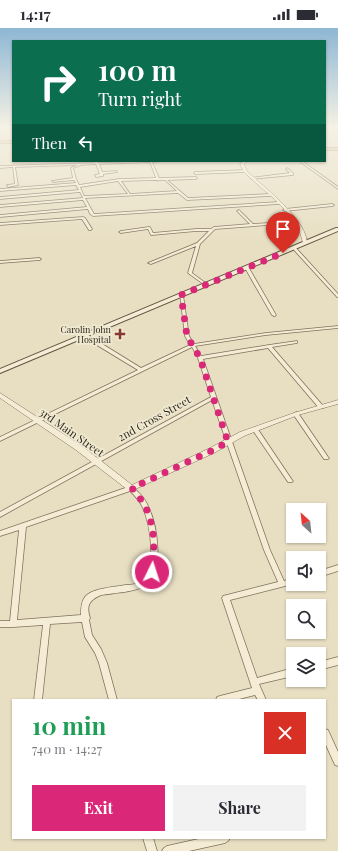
<!DOCTYPE html>
<meta charset="utf-8">
<style>
:root{--surface:#fff;--page:#f2f2f3;--text:#2b2b33;--muted:#7c7c81;--accent:#db2777}
body{margin:0;font-family:"Playfair Display",serif;background:var(--page);color:var(--text);height:100vh;display:flex;flex-direction:column;font-size:15px;white-space:nowrap}
*{box-sizing:border-box;margin:0}
p{font-size:13px;color:var(--muted)}
.icon{flex:none;width:22px;height:22px;fill:none;stroke:currentColor;stroke-width:2;stroke-linecap:round;stroke-linejoin:round}
.map{position:relative;flex:1;overflow:hidden}
.sheet{position:absolute;left:12px;top:671px;width:314px;height:140px;display:flex;flex-direction:column;background:var(--surface);border-radius:0px;box-shadow:0 1px 3px #0004}
.sheet>*{flex:none}
.guide{position:absolute;left:12px;top:12px;width:314px;height:122px;border-radius:0px;box-shadow:0 1px 3px #0004;background:#0b6e4f;color:#fff;overflow:hidden}
.needle{width:26px;rotate:333deg}
.controls{position:absolute;left:286px;top:475px;display:grid;gap:8px}
.controls a{display:grid;place-items:center;width:40px;height:40px;border-radius:0px;background:var(--surface);box-shadow:0 1px 3px #0004;font-size:20px}
.pin{position:absolute;display:grid;place-items:center;width:34px;height:34px;color:#fff;margin:-41px -17px;border-radius:50% 50% 50% 0;rotate:-45deg;box-shadow:0 0 4px #0007}
.pin .icon{rotate:45deg}
.me{position:absolute;width:44px;margin:-22px;rotate:4deg;stroke-linejoin:round;filter:drop-shadow(0 0 3px #0008)}
.turn{display:flex;align-items:center;gap:14px;height:84px;padding:0 20px;font-size:18px}
.turn .icon{width:52px;height:52px;stroke-width:2.5}
.turn b{display:block;font-size:28px;line-height:34px}
.then{display:flex;align-items:center;height:38px;padding:0 20px;background:#0003;gap:8px;font-size:15px}
.round{display:grid;place-items:center;flex:none;width:42px;height:42px;border-radius:0px;background:var(--page)}
.summary{display:flex;align-items:center;justify-content:space-between;height:68px;padding:0 20px}
h1{font-size:24px;font-weight:700;line-height:30px;color:#1e9e55}
.cta{display:flex;gap:8px;margin-top:auto;padding:8px 20px}
.cta a{flex:1;height:46px;border-radius:0px;background:var(--accent);color:#fff;font-size:16px;font-weight:700;line-height:46px;text-align:center}
.cta a+a{background:var(--page);color:var(--text)}
.status{display:flex;justify-content:space-between;align-items:center;height:28px;padding:0 20px;background:var(--surface);direction:ltr}
.status svg{height:11px;fill:currentColor}
.map>svg:first-child{display:block}
</style>
<div class="status"><b>14:17</b><svg viewBox="0 0 49 12"><path d="M0 12V9h3v3zM5 12V6h3v6zM10 12V3h3v9zM15 12V0h3v12zM26 1h20v11H26zM47 4h2v5h-2z"/></svg></div>
<div class="map">
<svg width="338" height="823" viewBox="0 0 338 823">
<rect width="100%" height="100%" fill="#e8dfc3"/>
<g fill="none" stroke-linecap="round" stroke-linejoin="round">
<defs>
<g id="minor">
<path d="M95,133H97L98,135L167,133L152,134L159,150L196,149L197,150L196,151L167,152L188,170L270,166L271,167L270,168L187,172L178,165L85,170L94,186L279,174L280,175L279,176L93,188L90,186L88,181L0,189V187L87,179L83,172L0,179V177L83,170L80,164L0,171V169L79,162L76,157L0,163V161L76,155L74,152L53,154L52,153L73,150L71,140L78,137L15,139L18,157L8,159L7,157L15,156L13,139L0,140V138L95,135ZM150,134L156,150L119,151L79,157L76,151L73,140L81,137L96,136L100,146L95,147L96,149L103,148V146L117,144L116,143L102,144L99,136ZM157,152L158,153L159,152H165L177,163L130,166L121,153ZM118,153L128,166L84,168L80,159Z"/>
<path d="M299,133H302L338,159V161Z"/>
<path d="M287,140L293,145V147L252,151L251,150L290,145L286,141Z"/>
<path d="M246,142L245,144L195,146L194,145L195,144Z"/>
<path d="M332,176L334,177L333,178L285,183L283,182L285,181Z"/>
<path d="M239,182L253,196L296,193L298,194L296,195L215,201L200,216L192,245L207,256V258H206L188,245L196,218L151,236L148,235L197,215L209,203H196L152,207H151L148,201L121,205L119,204L121,203L149,199H150L153,205L196,201H211L214,199L250,196L237,183Z"/>
<path d="M83,189L85,190L92,201L91,202H89L82,191L0,197V195Z"/>
<path d="M294,220H296L338,266V269H337L294,222Z"/>
<path d="M39,230L41,231L40,232L0,235V233Z"/>
<path d="M246,239L249,240L276,287L275,288H274L272,287L245,240Z"/>
<path d="M180,266L183,267L189,308L194,316L266,305L338,298V300L266,307L195,318L201,328L269,317L297,313V315L272,319L324,379L323,380H319L268,320L203,331L270,522L284,553L293,550V556L230,572L257,650L293,640V648L259,656L266,672H258L255,667L235,672H216L217,669L220,668L252,660L222,570L223,568L278,554L264,522L212,372L0,489V484L211,369L198,330L192,319L0,413V409L138,342L82,308V306H86L141,340L190,317L185,308Z"/>
<path d="M296,384L298,385L328,429L329,430L328,431H324L293,386Z"/>
<path d="M255,399L257,400L292,452L293,453L292,454H288L252,401Z"/>
<path d="M131,458L133,459C139,465 145,470 148,478C157,496 165,543 146,557C137,564 113,565 101,567C89,572 86,578 90,590L89,592L92,607L101,621L107,635L117,672H109L99,635L95,625L85,609L82,594L50,596L42,672H34L43,597L13,599H0V593H10L19,502L0,508V503ZM130,463C135,468 140,473 143,480C150,496 158,542 141,553C137,556 131,557 126,557C115,559 92,560 85,569C81,574 81,581 81,587L17,592L26,499Z"/>
<path d="M338,537V543L319,549V543Z"/>
<path d="M338,629V637L319,642V634Z"/>
<path d="M325,701L328,702L338,724V738L335,737L325,715Z"/>
<path d="M143,810H153L157,823H147Z"/>
<path d="M203,810H230L228,813L225,815L189,823H162L164,820L167,818Z"/>
</g>
<g id="tertiary">
<path d="M244,133H248L244,136L247,143C263,159 308,192 307,216L303,215C297,184 265,165 244,144L240,136Z"/>
<path d="M0,365L82,418L132,457L208,421L240,404L294,385L338,372V376L298,387L244,408L214,425L131,463L128,462L76,422L0,370Z"/>
</g>
<path id="secondary" d="M336,200H338V203L0,345V341Z"/>
<g id="trunk">
<rect x="0" y="113" width="13" height="2"/>
<rect x="325" y="120" width="13" height="2"/>
</g>
</defs>
<use href="#minor" stroke="#80715c" stroke-width="1.5"/>
<use href="#tertiary" stroke="#80715c" stroke-width="1"/>
<use href="#secondary" stroke="#61523f" stroke-width="2"/>
<use href="#trunk" stroke="#4e3f30" stroke-width="1"/>
<use href="#minor" fill="#f4ecd5" fill-rule="evenodd"/>
<use href="#tertiary" fill="#f4ecd5" fill-rule="evenodd"/>
<use href="#secondary" fill="#f4ecd5" fill-rule="evenodd"/>
<use href="#trunk" fill="#dabc7e" fill-rule="evenodd"/>
</g>
<linearGradient id="sky" x2="0" y2="1"><stop stop-color="#8db7d4"/><stop offset="0.46" stop-color="#f5f1e4"/><stop offset="1" stop-color="#f5f1e4" stop-opacity="0"/></linearGradient>
<rect width="338" height="214" fill="url(#sky)"/>
<g fill="none" stroke-linecap="round" stroke-linejoin="round">
<path stroke="#db2777" stroke-width="7" stroke-dasharray="0 12.6" d="M152,544C155,523 155,500 146,480C143,473 136,466 132,460L211,423L228,414L200,330L187,308L181,267L283,225"/>
</g>
<path fill="#873733" stroke="#f0e9d1" stroke-width="1.5" d="M118 300h4v4h4v4h-4v4h-4v-4h-4v-4h4z"/>
<g text-anchor="middle" dominant-baseline="central" stroke-width="3.5" stroke-linejoin="round" paint-order="stroke">
<g font-size="9" fill="#31291e" stroke="#f0e9d1" text-anchor="end">
<text x="111" y="301">Carolin John<tspan x="111" dy="10">Hospital</tspan></text>
</g>
<g font-size="11" fill="#31291e" stroke="#f0e9d1">
<text transform="translate(154 390) rotate(-29)">2nd Cross Street</text>
<text transform="translate(72 404) rotate(35)">3rd Main Street</text>
</g>
</g>
</svg>
<div class="controls">
<a><svg class="needle" viewBox="-14 -14 28 28"><path d="M0-13l5 13h-10z" fill="#e53935"/><path d="M0 13l5-13h-10z" fill="#7c7c81"/></svg></a>
<a><svg class="icon" aria-label="sound" viewBox="0 0 24 24"><path d="M4 9h4l5-4v14l-5-4H4zM17 9q2 3 0 6"/></svg></a>
<a><svg class="icon" aria-label="search" viewBox="0 0 24 24"><circle cx="10" cy="10" r="6"/><path d="M15 15l6 6"/></svg></a>
<a><svg class="icon" aria-label="layers" viewBox="0 0 24 24"><path d="M12 4l9 5-9 5-9-5zM3 14l9 5 9-5"/></svg></a>
</div>
<div class="pin" style="left:283px;top:225px;background:#d93025"><svg class="icon" aria-label="arrive" viewBox="0 0 24 24"><path d="M6 21V4h12l-3 4 3 4H6"/></svg></div>
<svg class="me" style="left:152px;top:544px" viewBox="-20 -20 40 40"><circle r="17" fill="#db2777" stroke="#fff" stroke-width="3"/><path d="M0-11L8 9 0 5-8 9z" fill="#fff"/></svg>
<div class="guide">
<div class="turn"><svg class="icon" aria-label="right" viewBox="0 0 24 24"><path d="M7 20v-9h11M14 6l5 5-5 5"/></svg><div><b>100 m</b>Turn right</div></div>
<div class="then">Then<svg class="icon" aria-label="left" viewBox="0 0 24 24"><path d="M17 20v-9H6M10 6l-5 5 5 5"/></svg></div>
</div>
<section class="sheet">
<div class="summary"><div><h1>10 min</h1><p>740 m · 14:27</p></div><a class="round" style="background:#d93025;color:#fff"><svg class="icon" aria-label="close" viewBox="0 0 24 24"><path d="M6 6l12 12M18 6L6 18"/></svg></a></div>
<div class="cta"><a>Exit</a><a>Share</a></div>
</section>
</div>
